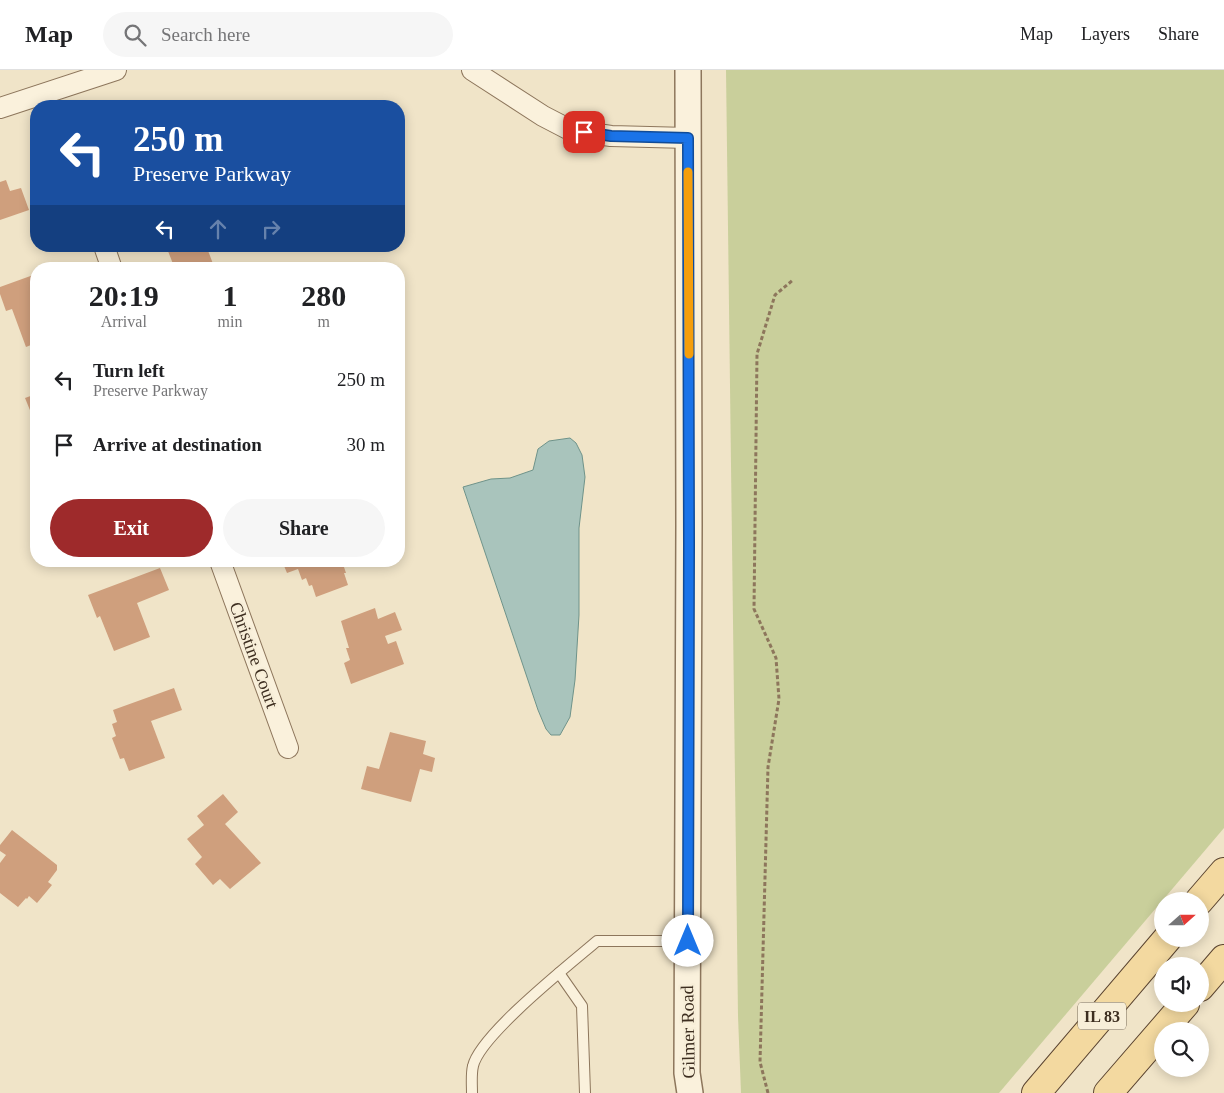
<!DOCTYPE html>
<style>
:root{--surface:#fff;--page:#f6f6f6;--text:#202124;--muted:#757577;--line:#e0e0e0;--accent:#9e2a2b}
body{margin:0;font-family:Georgia,serif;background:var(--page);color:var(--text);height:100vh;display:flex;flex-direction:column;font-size:19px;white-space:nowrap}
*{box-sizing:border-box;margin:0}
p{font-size:16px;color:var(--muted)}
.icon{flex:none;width:28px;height:28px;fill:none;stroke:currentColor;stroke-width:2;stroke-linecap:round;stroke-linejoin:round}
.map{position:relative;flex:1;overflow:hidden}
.details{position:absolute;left:30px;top:192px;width:375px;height:305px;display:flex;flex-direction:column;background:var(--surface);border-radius:20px;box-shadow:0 2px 12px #0003}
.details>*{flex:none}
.guide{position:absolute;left:30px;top:30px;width:375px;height:152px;border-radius:20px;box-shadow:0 2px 12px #0003;background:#1a4fa0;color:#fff;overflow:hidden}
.needle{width:32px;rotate:69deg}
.controls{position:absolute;left:1154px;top:822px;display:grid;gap:10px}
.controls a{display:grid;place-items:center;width:55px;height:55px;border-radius:50%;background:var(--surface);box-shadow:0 2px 12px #0003;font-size:25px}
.pin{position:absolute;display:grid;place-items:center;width:42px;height:42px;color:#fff;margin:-21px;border-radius:10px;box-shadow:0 2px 8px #0006}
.me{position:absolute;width:55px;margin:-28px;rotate:0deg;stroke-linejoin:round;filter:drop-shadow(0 0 4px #0008)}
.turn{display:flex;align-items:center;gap:18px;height:105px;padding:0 20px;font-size:22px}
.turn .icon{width:65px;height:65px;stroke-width:2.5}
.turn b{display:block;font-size:35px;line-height:42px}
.lanes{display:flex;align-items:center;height:48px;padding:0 20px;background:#0003;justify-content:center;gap:25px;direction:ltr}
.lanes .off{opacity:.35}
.eta{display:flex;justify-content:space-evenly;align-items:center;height:85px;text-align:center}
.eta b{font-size:30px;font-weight:700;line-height:35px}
.button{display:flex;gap:10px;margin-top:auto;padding:10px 20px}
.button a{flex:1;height:58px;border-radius:30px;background:var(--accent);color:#fff;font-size:20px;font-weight:700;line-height:58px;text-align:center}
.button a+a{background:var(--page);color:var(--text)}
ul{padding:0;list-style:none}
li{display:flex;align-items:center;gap:15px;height:65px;padding:0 20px}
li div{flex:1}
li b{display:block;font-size:19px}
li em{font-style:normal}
header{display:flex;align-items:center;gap:30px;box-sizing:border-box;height:70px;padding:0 25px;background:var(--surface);border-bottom:1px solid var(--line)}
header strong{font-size:24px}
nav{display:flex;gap:28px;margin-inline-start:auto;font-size:18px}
.search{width:350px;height:45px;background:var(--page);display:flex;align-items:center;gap:12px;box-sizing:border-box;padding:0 18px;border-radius:28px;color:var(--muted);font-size:19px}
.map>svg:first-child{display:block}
</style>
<header>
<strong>Map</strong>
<div class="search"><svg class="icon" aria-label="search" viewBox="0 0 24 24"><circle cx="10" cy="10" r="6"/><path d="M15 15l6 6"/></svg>Search here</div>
<nav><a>Map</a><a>Layers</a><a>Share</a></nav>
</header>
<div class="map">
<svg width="1224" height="1023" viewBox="0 0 1224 1023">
<rect width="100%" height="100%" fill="#f0e4c8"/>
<path fill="#c9cf9b" d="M726,0H1224V758L999,1023H741L738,946Z"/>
<path fill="#a9c4bc" stroke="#6f938a" d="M570,368L576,373L582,385L585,407L579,458V545L575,610L570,647L560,665H551L546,659L538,640L463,417L491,409L510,408L533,400L538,379L549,371Z"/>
<g fill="#cf9f7d">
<path d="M168,32L169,36H156Z"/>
<path d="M6,110L10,121L21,118L29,140L0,150V112Z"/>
<path d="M166,176H211L207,178L215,199H175Z"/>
<path d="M36,204V273L26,277L12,239L6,241L0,224V217Z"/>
<path d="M36,324V349L34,350L25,328Z"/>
<path d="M282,491H342L346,503H344L348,515L316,527L312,515L309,516L306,508L302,510L298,499L287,503Z"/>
<path d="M160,498L169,520L137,533L150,567L114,581L100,546L97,548L88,525Z"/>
<path d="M375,538L378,549L395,542L402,560L385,566L388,574L396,571L404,594L351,614L344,593L350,590L346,578H349L341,551Z"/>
<path d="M174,618L182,640L151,651L165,688L129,701L124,688L120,689L112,668L116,666L112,654L117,652L113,640Z"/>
<path d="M390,662L426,671L423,684L435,688L432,702L420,699L411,732L361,719L367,696L379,699Z"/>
<path d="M223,724L238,742L225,754L261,793L230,819L220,809L213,815L195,794L202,787L187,769L204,755L197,746Z"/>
<path d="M12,760L57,795V800L48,812L52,815L37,833L29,826L27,829L26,828L18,837L0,823V793L6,785L0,781V775Z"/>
</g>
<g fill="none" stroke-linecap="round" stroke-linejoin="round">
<defs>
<g id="service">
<path d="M559,903L582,936L585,1023"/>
<path d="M472,1023C472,1015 471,1004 473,996C480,965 570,894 597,871H687"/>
</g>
<g id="minor">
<path d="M472,0L543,46L570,60L611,66L688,68"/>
<path d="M0,38L116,0"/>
<path d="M104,176L112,199"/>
<path d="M220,491L288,678"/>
</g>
<path id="tertiary" d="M688,0L689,455L687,1003L690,1023"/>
<g id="primary">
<path d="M1199,831L1224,802"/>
<path d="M1200,917L1224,889"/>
<path d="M1036,1023L1167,869"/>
<path d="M1108,1023L1185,934"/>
</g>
</defs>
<use href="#service" stroke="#8d765c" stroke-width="12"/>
<use href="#minor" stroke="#8d765c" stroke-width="22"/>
<use href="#tertiary" stroke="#8d765c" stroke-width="28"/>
<use href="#primary" stroke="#5b4430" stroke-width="30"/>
<path stroke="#8d765c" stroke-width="3" stroke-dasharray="4 2.5" stroke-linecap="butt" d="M768,1023L760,992L768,697L779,629L776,588L754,539L757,284L775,225L793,210"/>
<use href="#service" stroke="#faf1dc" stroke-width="10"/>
<use href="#minor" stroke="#faf1dc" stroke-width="20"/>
<use href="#tertiary" stroke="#faf1dc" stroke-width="25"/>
<use href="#primary" stroke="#f3d9a0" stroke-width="28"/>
</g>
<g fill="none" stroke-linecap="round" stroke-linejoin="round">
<defs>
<path id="route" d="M584,62L611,66L688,68L689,475L688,871"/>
</defs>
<use href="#route" stroke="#114b97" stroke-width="12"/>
<use href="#route" stroke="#1a73e8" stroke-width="9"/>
<path stroke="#f59e0b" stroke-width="9" d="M688,102L689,284"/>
</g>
<g text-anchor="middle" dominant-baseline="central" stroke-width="5" stroke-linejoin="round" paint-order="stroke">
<rect fill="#f7eed8" stroke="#756857" stroke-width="1" x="1078" y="932.5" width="48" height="27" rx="4"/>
<g font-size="16" font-weight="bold" fill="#3d2e20">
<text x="1102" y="946">IL 83</text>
</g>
<g font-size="18" fill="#3d2e20" stroke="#f7eed8">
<text transform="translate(254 585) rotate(70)">Christine Court</text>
<text transform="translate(688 962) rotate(-91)">Gilmer Road</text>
</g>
</g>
</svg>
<div class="controls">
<a><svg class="needle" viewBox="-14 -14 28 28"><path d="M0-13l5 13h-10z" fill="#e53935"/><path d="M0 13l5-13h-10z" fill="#757577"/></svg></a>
<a><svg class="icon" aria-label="sound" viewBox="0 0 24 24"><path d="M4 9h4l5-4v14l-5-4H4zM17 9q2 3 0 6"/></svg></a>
<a><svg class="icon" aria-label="search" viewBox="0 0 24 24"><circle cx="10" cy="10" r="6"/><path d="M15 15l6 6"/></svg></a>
</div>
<div class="pin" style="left:584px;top:62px;background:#d93025"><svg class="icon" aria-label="arrive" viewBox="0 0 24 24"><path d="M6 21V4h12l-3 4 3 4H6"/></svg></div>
<svg class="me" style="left:688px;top:871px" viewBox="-20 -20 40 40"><circle r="19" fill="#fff"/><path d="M0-13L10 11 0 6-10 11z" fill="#1a73e8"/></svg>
<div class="guide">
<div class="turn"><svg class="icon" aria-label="left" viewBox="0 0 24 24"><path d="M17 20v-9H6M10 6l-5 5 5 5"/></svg><div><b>250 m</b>Preserve Parkway</div></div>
<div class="lanes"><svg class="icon" aria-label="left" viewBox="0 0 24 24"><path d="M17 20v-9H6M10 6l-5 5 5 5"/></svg><svg class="icon off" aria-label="ahead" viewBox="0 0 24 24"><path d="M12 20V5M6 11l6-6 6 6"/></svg><svg class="icon off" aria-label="right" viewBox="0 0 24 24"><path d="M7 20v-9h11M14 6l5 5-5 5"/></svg></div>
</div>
<section class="details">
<div class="eta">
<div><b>20:19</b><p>Arrival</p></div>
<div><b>1</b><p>min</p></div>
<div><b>280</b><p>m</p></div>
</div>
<ul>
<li><svg class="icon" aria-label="left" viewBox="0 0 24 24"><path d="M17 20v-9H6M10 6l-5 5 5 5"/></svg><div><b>Turn left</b><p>Preserve Parkway</p></div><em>250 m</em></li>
<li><svg class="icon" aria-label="arrive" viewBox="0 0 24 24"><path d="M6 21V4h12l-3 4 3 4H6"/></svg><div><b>Arrive at destination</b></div><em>30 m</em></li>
</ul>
<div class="button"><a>Exit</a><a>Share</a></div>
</section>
</div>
